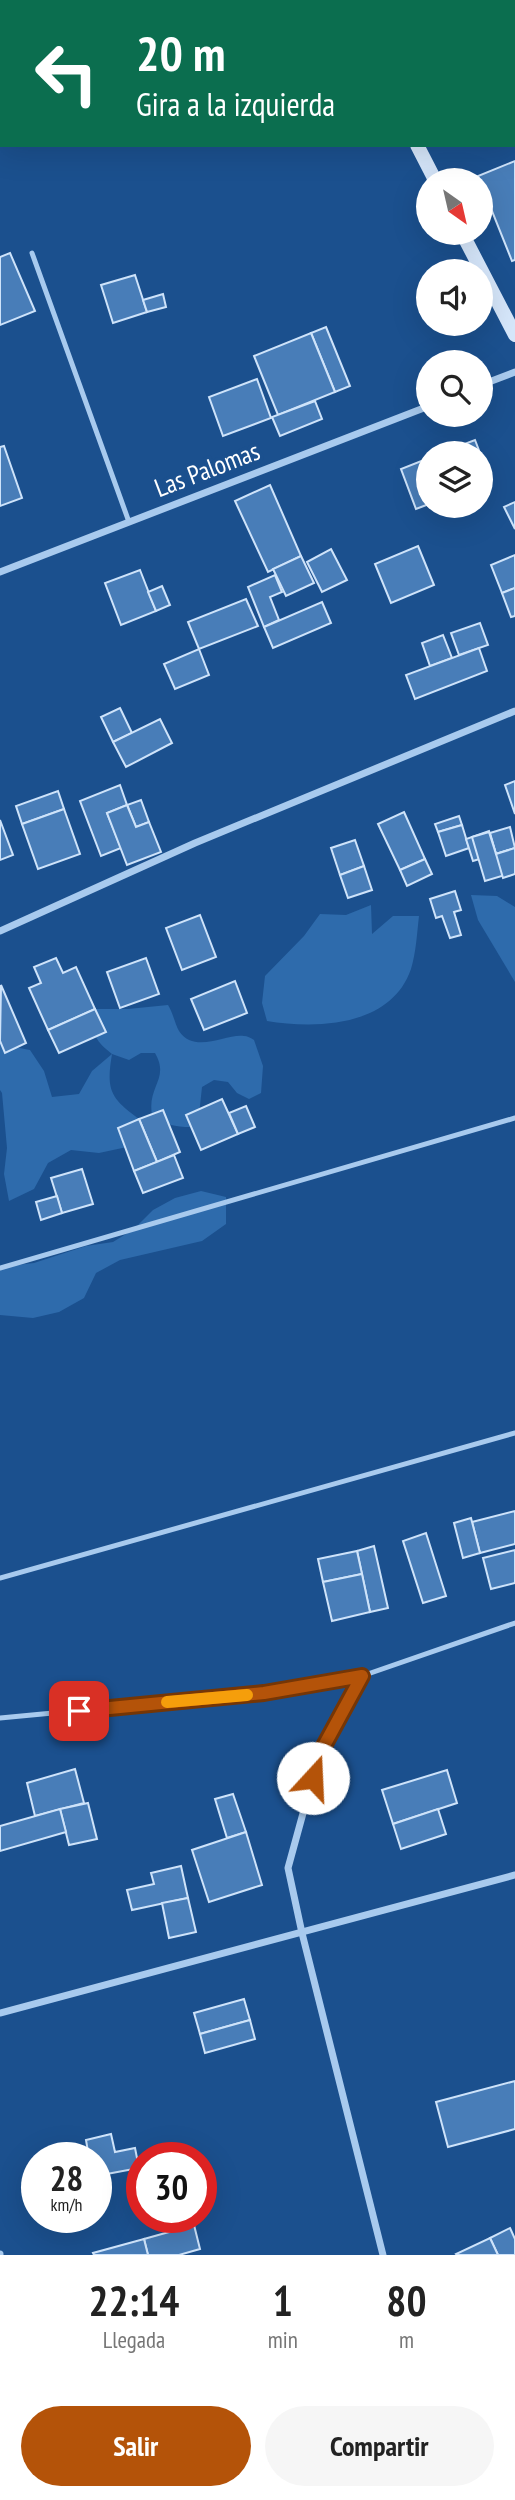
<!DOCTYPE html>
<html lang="es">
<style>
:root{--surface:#fff;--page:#f6f6f6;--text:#222;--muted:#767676;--accent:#b45309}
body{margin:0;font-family:"PT Sans Narrow",sans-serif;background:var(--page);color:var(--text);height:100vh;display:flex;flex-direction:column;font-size:26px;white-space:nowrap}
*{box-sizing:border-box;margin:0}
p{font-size:23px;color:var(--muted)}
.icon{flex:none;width:38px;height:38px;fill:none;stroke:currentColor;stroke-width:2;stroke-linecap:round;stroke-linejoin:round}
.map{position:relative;height:2255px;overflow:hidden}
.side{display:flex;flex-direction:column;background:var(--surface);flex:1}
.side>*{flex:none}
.guide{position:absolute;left:0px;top:0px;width:516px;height:147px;box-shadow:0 7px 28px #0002;background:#0b6e4f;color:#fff;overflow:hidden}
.needle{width:46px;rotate:146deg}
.fabs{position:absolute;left:416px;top:168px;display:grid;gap:14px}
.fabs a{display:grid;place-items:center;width:77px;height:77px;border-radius:50%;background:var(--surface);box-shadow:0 7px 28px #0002;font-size:35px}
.speed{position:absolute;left:21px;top:2142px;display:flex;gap:14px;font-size:35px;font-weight:700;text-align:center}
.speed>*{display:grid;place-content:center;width:91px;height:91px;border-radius:50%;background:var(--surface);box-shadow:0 7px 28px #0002;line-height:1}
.speed small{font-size:18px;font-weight:400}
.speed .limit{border:10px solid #d22;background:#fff;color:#111}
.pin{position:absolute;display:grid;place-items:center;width:60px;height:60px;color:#fff;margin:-30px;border-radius:14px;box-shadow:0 4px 10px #0006}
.me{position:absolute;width:77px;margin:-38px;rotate:20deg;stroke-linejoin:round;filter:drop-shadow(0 0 5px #0008)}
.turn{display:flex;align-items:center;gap:24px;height:147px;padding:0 21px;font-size:32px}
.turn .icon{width:91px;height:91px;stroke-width:2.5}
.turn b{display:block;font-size:49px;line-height:60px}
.eta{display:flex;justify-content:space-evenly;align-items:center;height:119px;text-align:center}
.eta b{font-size:42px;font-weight:700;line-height:49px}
.action{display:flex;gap:14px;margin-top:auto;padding:14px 21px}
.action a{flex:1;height:80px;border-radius:42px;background:var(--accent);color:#fff;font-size:28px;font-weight:700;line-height:80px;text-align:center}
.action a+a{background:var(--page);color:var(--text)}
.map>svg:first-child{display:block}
</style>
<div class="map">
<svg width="515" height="2255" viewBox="0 0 515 2255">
<rect width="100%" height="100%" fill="#1b508e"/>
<g fill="#2e6bac">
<path d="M471,895L497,896L515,907V982L478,920Z"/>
<path d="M371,905L372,934L393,916H419C417,933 416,953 411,969C391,1027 317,1029 267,1021L262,1003L265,976L304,936L320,914L346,915Z"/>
<path d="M168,1005C173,1013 175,1024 179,1031C195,1055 227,1033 244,1036C247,1036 251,1038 254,1040L263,1066L261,1093L249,1099L237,1093L228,1082L214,1080L202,1087L199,1115L191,1127C175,1127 165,1125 152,1115C147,1086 170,1079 155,1053H141L129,1060L112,1054C106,1090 110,1098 139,1119L127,1147L99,1153L71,1150L48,1163L34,1189L9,1201L4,1174L7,1148L2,1093L0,1090V1017L7,1026L4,1045L30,1050L44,1071L52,1097L79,1094L92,1071L112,1054C92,1038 93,1034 95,1009H128Z"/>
<path d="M201,1191L226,1197V1224L202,1241L120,1260L96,1273L84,1298L59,1312L33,1318L0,1315V1267L34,1263L86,1246L113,1242L134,1229L153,1210L175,1198Z"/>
</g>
<g fill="#487db8" stroke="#cee3fa" stroke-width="2">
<path d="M515,161V260L512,261L478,176Z"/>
<path d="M10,253L35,311L0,325V257Z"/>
<path d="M135,275L147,312L113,323L101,285Z"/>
<path d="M163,294L166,307L147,312L143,300Z"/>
<path d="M326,327L350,386L335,392L311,333Z"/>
<path d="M311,333L335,392L278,415L254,356Z"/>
<path d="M257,379L271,418L223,436L209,397Z"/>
<path d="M315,401L322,419L280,436L272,417Z"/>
<path d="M475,440L480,453H441Z"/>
<path d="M4,446L22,498L0,506V447Z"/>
<path d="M481,455L491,480L481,484Z"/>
<path d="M429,458V504L416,509L401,469Z"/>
<path d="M270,485L301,556L268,572L235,501Z"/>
<path d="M515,502V529L504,507Z"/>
<path d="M418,546L434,585L391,603L375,564Z"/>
<path d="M331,549L347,580L322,592L307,562Z"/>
<path d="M515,555V588L502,593L491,565Z"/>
<path d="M301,556L314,583L286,596L273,569Z"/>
<path d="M140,570L156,611L121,625L105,583Z"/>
<path d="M275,575L282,592L270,597L279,620L264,627L248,587Z"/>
<path d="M162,586L170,605L156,611L148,592Z"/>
<path d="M515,588V616L511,617L502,593Z"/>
<path d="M246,599L258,626L199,649L188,622Z"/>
<path d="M322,602L331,623L273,648L264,627Z"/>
<path d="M480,623L488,645L459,655L451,633Z"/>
<path d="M443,635L452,658L430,666L422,643Z"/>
<path d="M479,648L487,671L415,699L406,675Z"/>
<path d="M199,649L209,675L175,689L164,664Z"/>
<path d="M120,708L132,733L113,742L101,717Z"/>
<path d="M160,719L172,743L126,767L113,742Z"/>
<path d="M515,781V814L505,785Z"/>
<path d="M120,785L127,805L107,813L121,848L101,856L80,801Z"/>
<path d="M58,791L64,809L22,824L16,806Z"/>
<path d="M141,800L149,822L136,827L127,805Z"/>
<path d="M127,805L136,827L149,822L161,852L127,865L107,813Z"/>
<path d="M64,809L80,854L38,869L22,824Z"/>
<path d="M404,812L425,859L400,870L378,824Z"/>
<path d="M459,816L462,825L438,832L435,824Z"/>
<path d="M0,820L13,855L0,860Z"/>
<path d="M462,825L469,848L446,856L438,832Z"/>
<path d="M510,827L515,848L496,854L490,833Z"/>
<path d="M489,831L496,854L473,861L466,839Z"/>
<path d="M489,832L496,854L515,848V872L485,881L472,837Z"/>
<path d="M355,840L364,866L340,875L331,848Z"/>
<path d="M515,848V874L503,878L496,854Z"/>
<path d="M425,859L432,874L407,886L400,870Z"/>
<path d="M364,866L372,890L348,898L340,875Z"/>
<path d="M455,891L461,910L454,912L461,935L450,938L442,916L436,918L430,899Z"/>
<path d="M200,915L216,957L182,970L166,928Z"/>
<path d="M56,958L63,973L76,967L95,1009L48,1030L29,988L41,983L34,967Z"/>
<path d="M146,958L159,994L120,1008L107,972Z"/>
<path d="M235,981L247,1013L204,1030L191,999Z"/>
<path d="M1,985L26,1043L5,1053L0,1041Z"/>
<path d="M95,1009L106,1032L59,1053L48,1030Z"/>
<path d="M222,1099L238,1134L201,1150L186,1115Z"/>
<path d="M246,1106L255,1127L238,1134L229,1113Z"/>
<path d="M163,1110L180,1152L157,1162L139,1119Z"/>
<path d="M139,1119L157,1162L134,1171L118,1128Z"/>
<path d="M174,1155L183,1178L143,1193L134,1171Z"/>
<path d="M82,1169L93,1204L62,1213L51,1178Z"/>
<path d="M57,1196L62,1213L41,1220L36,1202Z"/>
<path d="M515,1511V1544L480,1553L472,1522Z"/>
<path d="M471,1518L480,1553L463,1558L454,1523Z"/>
<path d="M426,1533L446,1596L423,1603L403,1541Z"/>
<path d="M374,1546L388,1608L370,1612L357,1551Z"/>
<path d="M515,1550V1583L491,1589L483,1558Z"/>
<path d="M357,1551L362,1574L323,1582L318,1559Z"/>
<path d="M362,1574L370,1612L332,1621L323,1582Z"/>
<path d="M75,1769L84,1803L35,1816L27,1783Z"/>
<path d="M447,1770L457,1803L393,1824L382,1790Z"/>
<path d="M233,1794L246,1832L227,1838L215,1799Z"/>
<path d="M88,1803L97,1839L69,1845L60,1809Z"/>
<path d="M60,1809L66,1832L0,1851V1826Z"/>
<path d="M438,1809L446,1834L401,1849L393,1824Z"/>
<path d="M246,1832L262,1885L209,1902L192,1850Z"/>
<path d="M181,1866L188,1898L132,1910L127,1890L154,1884L151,1873Z"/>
<path d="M188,1898L196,1932L169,1938L162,1903Z"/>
<path d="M244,1999L250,2020L200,2034L194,2013Z"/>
<path d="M250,2020L255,2039L205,2053L200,2034Z"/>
<path d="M515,2081V2129L448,2147L436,2102Z"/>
<path d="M111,2134L115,2152L135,2148L139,2168L96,2176V2158H89L86,2140Z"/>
<path d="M194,2225L200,2249L179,2255H148L144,2239Z"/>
<path d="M510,2228L515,2239V2255H498L490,2238Z"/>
<path d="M490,2238L498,2255H457L456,2254Z"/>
<path d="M144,2239L148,2255H94L93,2253Z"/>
</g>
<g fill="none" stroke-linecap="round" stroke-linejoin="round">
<g stroke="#a8caee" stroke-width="5">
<path d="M32,253L129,522"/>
<path d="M0,1268L515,1118"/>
<path d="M0,1578L515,1433"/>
<path d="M0,1718L264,1693L362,1676L515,1623"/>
</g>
<g stroke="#a8caee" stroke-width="7">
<path d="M481,385L515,372"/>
<path d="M0,572L429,406"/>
<path d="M0,931L195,843L515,711"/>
<path d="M362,1676L319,1755L288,1868L302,1933L383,2255"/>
<path d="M0,2013L515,1875"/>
<path d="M0,2254V2255"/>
</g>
<g stroke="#d5e6fa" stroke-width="14">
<path d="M341,0L342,2"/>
<path d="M417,145L435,180"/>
<path d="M462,233L515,335"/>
</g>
</g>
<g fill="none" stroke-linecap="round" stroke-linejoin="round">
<defs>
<path id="route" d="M79,1711L264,1693L362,1676L319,1755L313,1778"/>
</defs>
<use href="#route" stroke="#753606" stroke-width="18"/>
<use href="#route" stroke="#b45309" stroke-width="12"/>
<path stroke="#f59e0b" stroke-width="12" d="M167,1702L247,1695"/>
</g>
<g text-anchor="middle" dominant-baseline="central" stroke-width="7" stroke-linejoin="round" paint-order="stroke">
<g font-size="26" fill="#fff" stroke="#1b508e">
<text transform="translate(207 469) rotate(-21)">Las Palomas</text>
</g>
</g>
</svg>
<div class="fabs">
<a><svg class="needle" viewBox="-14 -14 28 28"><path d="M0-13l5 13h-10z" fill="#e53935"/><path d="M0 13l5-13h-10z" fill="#767676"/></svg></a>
<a><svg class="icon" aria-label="sound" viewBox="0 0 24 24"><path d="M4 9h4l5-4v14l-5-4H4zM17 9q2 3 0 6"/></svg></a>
<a><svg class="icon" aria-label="search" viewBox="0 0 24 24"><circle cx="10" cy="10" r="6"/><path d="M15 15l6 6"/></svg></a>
<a><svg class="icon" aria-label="layers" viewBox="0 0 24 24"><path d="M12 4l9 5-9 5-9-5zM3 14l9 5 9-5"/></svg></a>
</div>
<div class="speed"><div>28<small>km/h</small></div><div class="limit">30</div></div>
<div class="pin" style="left:79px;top:1711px;background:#d93025"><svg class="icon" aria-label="arrive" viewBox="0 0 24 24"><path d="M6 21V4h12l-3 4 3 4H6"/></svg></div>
<svg class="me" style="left:313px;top:1778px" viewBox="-20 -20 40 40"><circle r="19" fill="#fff"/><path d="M0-13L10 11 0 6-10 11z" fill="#b45309"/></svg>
<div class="guide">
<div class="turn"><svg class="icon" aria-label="left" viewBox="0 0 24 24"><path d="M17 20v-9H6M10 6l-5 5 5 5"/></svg><div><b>20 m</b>Gira a la izquierda</div></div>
</div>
</div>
<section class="side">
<div class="eta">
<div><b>22:14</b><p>Llegada</p></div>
<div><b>1</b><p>min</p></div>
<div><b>80</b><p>m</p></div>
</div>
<div class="action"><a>Salir</a><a>Compartir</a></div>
</section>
